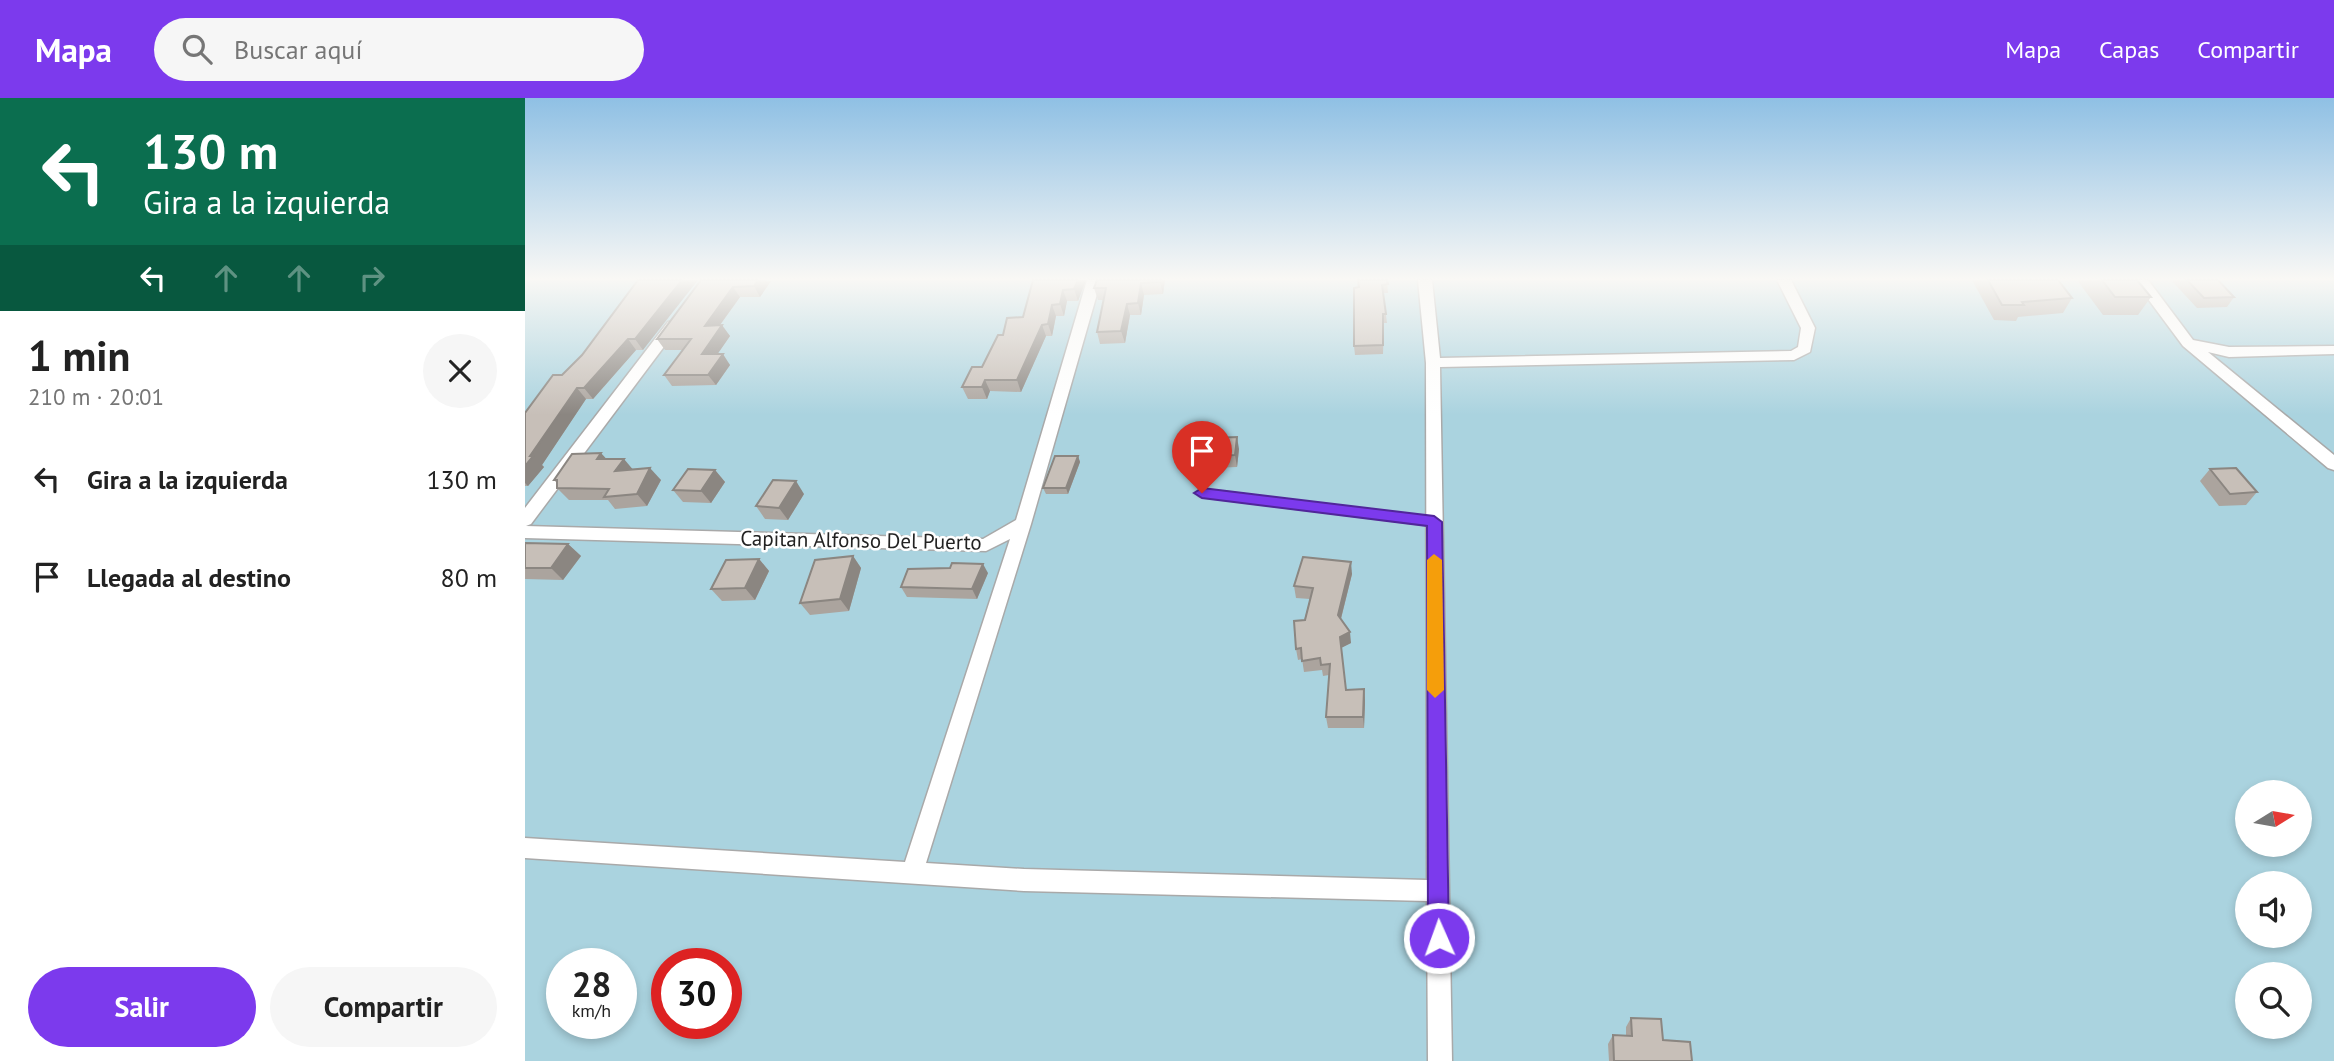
<!DOCTYPE html>
<html lang="es">
<meta charset="utf-8">
<style>
:root{--surface:#fff;--page:#f6f6f6;--text:#222;--muted:#767676;--accent:#7c3aed}
body{margin:0;font-family:"PT Sans",sans-serif;background:var(--page);color:var(--text);height:100vh;display:flex;flex-direction:column;font-size:26px;white-space:nowrap}
*{box-sizing:border-box;margin:0}
p{font-size:23px;color:var(--muted)}
.icon{flex:none;width:38px;height:38px;fill:none;stroke:currentColor;stroke-width:2;stroke-linecap:round;stroke-linejoin:round}
.map{position:relative;flex:1;overflow:hidden}
.side{display:flex;flex-direction:column;background:var(--surface);width:525px}
.side>*{flex:none}
.banner{background:#0b6e4f;color:#fff;overflow:hidden}
.needle{width:46px;rotate:79deg}
.fabs{position:absolute;left:1710px;top:682px;display:grid;gap:14px}
.fabs a{display:grid;place-items:center;width:77px;height:77px;border-radius:50%;background:var(--surface);box-shadow:0 4px 10px #0003;font-size:35px}
.speed{position:absolute;left:21px;top:850px;display:flex;gap:14px;font-size:35px;font-weight:700;text-align:center}
.speed>*{display:grid;place-content:center;width:91px;height:91px;border-radius:50%;background:var(--surface);box-shadow:0 4px 10px #0003;line-height:1}
.speed small{font-size:18px;font-weight:400}
.speed .limit{border:10px solid #d22;background:#fff;color:#111}
.pin{position:absolute;display:grid;place-items:center;width:60px;height:60px;color:#fff;margin:-72px -30px;border-radius:50% 50% 50% 0;rotate:-45deg;box-shadow:0 0 7px #0007}
.pin .icon{rotate:45deg}
.me{position:absolute;width:77px;margin:-38px;rotate:358deg;stroke-linejoin:round;filter:drop-shadow(0 0 5px #0008)}
.turn{display:flex;align-items:center;gap:24px;height:147px;padding:0 28px;font-size:32px}
.turn .icon{width:91px;height:91px;stroke-width:2.5}
.turn b{display:block;font-size:49px;line-height:60px}
.lanes{display:flex;align-items:center;height:66px;padding:0 28px;background:#0003;justify-content:center;gap:35px;direction:ltr}
.lanes .off{opacity:.35}
.round{display:grid;place-items:center;flex:none;width:74px;height:74px;border-radius:37px;background:var(--page)}
.head{display:flex;align-items:center;justify-content:space-between;height:119px;padding:0 28px}
h1{font-size:42px;font-weight:700;line-height:52px}
.primary-button{display:flex;gap:14px;margin-top:auto;padding:14px 28px}
.primary-button a{flex:1;height:80px;border-radius:42px;background:var(--accent);color:#fff;font-size:28px;font-weight:700;line-height:80px;text-align:center}
.primary-button a+a{background:var(--page);color:var(--text)}
ul{padding:0;list-style:none}
li{display:flex;align-items:center;gap:21px;height:98px;padding:0 28px}
li div{flex:1}
li b{display:block;font-size:26px}
li em{font-style:normal}
header{display:flex;align-items:center;gap:42px;box-sizing:border-box;height:98px;padding:0 35px;background:var(--accent);color:#fff}
header strong{font-size:33px}
nav{display:flex;gap:38px;margin-inline-start:auto;font-size:24px}
.search{width:490px;height:63px;background:var(--page);display:flex;align-items:center;gap:18px;box-sizing:border-box;padding:0 24px;border-radius:38px;color:var(--muted);font-size:26px}
main{display:flex;flex:1;min-height:0}
.map>svg:first-child{display:block}
</style>
<header>
<strong>Mapa</strong>
<div class="search"><svg class="icon" aria-label="search" viewBox="0 0 24 24"><circle cx="10" cy="10" r="6"/><path d="M15 15l6 6"/></svg>Buscar aquí</div>
<nav><a>Mapa</a><a>Capas</a><a>Compartir</a></nav>
</header>
<main>
<section class="side">
<div class="banner">
<div class="turn"><svg class="icon" aria-label="left" viewBox="0 0 24 24"><path d="M17 20v-9H6M10 6l-5 5 5 5"/></svg><div><b>130 m</b>Gira a la izquierda</div></div>
<div class="lanes"><svg class="icon" aria-label="left" viewBox="0 0 24 24"><path d="M17 20v-9H6M10 6l-5 5 5 5"/></svg><svg class="icon off" aria-label="ahead" viewBox="0 0 24 24"><path d="M12 20V5M6 11l6-6 6 6"/></svg><svg class="icon off" aria-label="ahead" viewBox="0 0 24 24"><path d="M12 20V5M6 11l6-6 6 6"/></svg><svg class="icon off" aria-label="right" viewBox="0 0 24 24"><path d="M7 20v-9h11M14 6l5 5-5 5"/></svg></div>
</div>
<div class="head"><div><h1>1 min</h1><p>210 m · 20:01</p></div><a class="round"><svg class="icon" aria-label="close" viewBox="0 0 24 24"><path d="M6 6l12 12M18 6L6 18"/></svg></a></div>
<ul>
<li><svg class="icon" aria-label="left" viewBox="0 0 24 24"><path d="M17 20v-9H6M10 6l-5 5 5 5"/></svg><div><b>Gira a la izquierda</b></div><em>130 m</em></li>
<li><svg class="icon" aria-label="arrive" viewBox="0 0 24 24"><path d="M6 21V4h12l-3 4 3 4H6"/></svg><div><b>Llegada al destino</b></div><em>80 m</em></li>
</ul>
<div class="primary-button"><a>Salir</a><a>Compartir</a></div>
</section>
<div class="map">
<svg width="1809" height="963" viewBox="0 0 1809 963">
<rect width="100%" height="100%" fill="#f2efe9"/>
<path fill="#aad3df" fill-rule="evenodd" d="M0,182H1809V963H0ZM1722,695H1774V747H1722ZM1722,786H1774V838H1722ZM37,866H96V926H37ZM142,866H201V926H142ZM1722,877H1774V929H1722Z"/>
<g fill="none" stroke-linecap="round" stroke-linejoin="round">
<defs>
<path id="service" d="M677,395L909,424"/>
<g id="minor">
<path d="M562,182H576L506,426L401,765L499,771L902,782L901,265L893,182H907L915,260L1266,253L1273,249L1276,230L1252,182H1266L1290,230L1285,254L1269,262L915,269L927,963H903L902,803L499,793L0,760V740L380,764L485,441L461,453L0,440V410L143,224L148,223L155,227L153,230L6,426L1,428L458,441L491,422Z"/>
<path d="M1609,182H1623L1668,242L1704,249L1809,248V256L1704,259L1683,254L1809,357V372L1803,370L1658,248Z"/>
</g>
</defs>
<use href="#service" stroke="#a9a9a9" stroke-width="11"/>
<use href="#minor" stroke="#a9a9a9" stroke-width="3"/>
<use href="#service" stroke="#fff" stroke-width="8"/>
<use href="#minor" fill="#fff" fill-rule="evenodd"/>
</g>
<g fill="#aba49e">
<path d="M113,182L118,252H111L68,301H61L17,367L19,369L3,388H0V315L57,257Z"/>
<path d="M176,182L246,183L235,199H215L195,227L205,238L192,256L205,267L191,287L147,288L139,277L158,252H140L132,241Z"/>
<path d="M508,182H561L553,203H542L539,218H531L527,238H521L496,294L465,293L462,301H443L437,289L457,269L478,237L498,219Z"/>
<path d="M571,182H640L638,196L619,197L616,217H605L600,245L575,246L572,234L579,202H573L569,190Z"/>
<path d="M832,182H862L863,195H858L862,225H859L858,256L830,257L829,248L833,189Z"/>
<path d="M1447,182H1533L1547,200L1538,215L1493,219L1491,223L1469,222Z"/>
<path d="M1552,182H1612L1626,199L1613,217H1578Z"/>
<path d="M1646,182H1693L1709,199L1702,209L1672,210Z"/>
<path d="M714,351L712,369L687,370L684,358Z"/>
<path d="M553,358L555,364L543,396H521L518,390Z"/>
<path d="M82,361L136,382L122,408L90,411L83,402H44L32,390V385L29,382Z"/>
<path d="M1685,371L1732,394L1721,407L1694,408L1675,383Z"/>
<path d="M190,372L200,384L186,405L158,404L148,392Z"/>
<path d="M279,396L263,422L240,421L231,408Z"/>
<path d="M0,445L43,446L56,458L38,482L0,481Z"/>
<path d="M328,458L336,470L324,513L285,517L275,505Z"/>
<path d="M234,461L244,473L230,502L197,503L186,491Z"/>
<path d="M463,475L452,501L382,499L376,489Z"/>
<path d="M827,476L816,521L826,545L816,550L821,592L839,591L840,603L839,630H803L801,619L804,577L798,578L797,572L779,574L777,561L773,562L771,551L785,501L771,500L769,488Z"/>
<path d="M1106,920L1138,942L1167,963H1084L1083,946L1088,937L1101,938V929Z"/>
</g>
<g fill="#8b8681">
<path d="M157,182H173L118,252L110,241Z"/>
<path d="M233,182L246,183L235,199L229,188Z"/>
<path d="M553,182H561L553,203L549,191Z"/>
<path d="M636,182H640L638,196L635,184Z"/>
<path d="M616,185L619,197L616,217L613,205Z"/>
<path d="M208,189L215,199L187,238L180,228Z"/>
<path d="M538,192L542,203L539,218L535,206Z"/>
<path d="M602,206L605,217L600,245L596,233Z"/>
<path d="M527,207L531,218L527,238L523,226Z"/>
<path d="M197,227L205,238L185,267L177,256Z"/>
<path d="M517,227L521,238L496,294L492,282Z"/>
<path d="M103,241L111,252L68,301L59,290Z"/>
<path d="M198,256L205,267L191,287L183,277Z"/>
<path d="M460,282L465,293L462,301L457,289Z"/>
<path d="M52,290L61,301L17,367L19,369L3,388L0,385V368L5,358Z"/>
<path d="M712,339L714,351L712,369L710,357Z"/>
<path d="M76,355L87,367L72,361Z"/>
<path d="M553,358L555,364L543,396L541,390Z"/>
<path d="M99,361L110,374L90,373Z"/>
<path d="M125,370L136,382L122,408L112,396Z"/>
<path d="M190,372L200,384L186,405L176,393Z"/>
<path d="M271,383L279,396L263,422L254,410Z"/>
<path d="M43,446L56,458L38,482L26,470Z"/>
<path d="M328,458L336,470L324,513L315,501Z"/>
<path d="M234,461L244,473L230,502L220,490Z"/>
<path d="M826,464L827,476L814,528L813,517Z"/>
<path d="M458,466L463,475L452,501L447,491Z"/>
<path d="M825,534L826,545L816,550L815,539Z"/>
<path d="M839,591L840,603L839,630L838,619Z"/>
</g>
<g fill="#c7bfb8" stroke="#8b8681" stroke-width="2">
<path d="M113,182H157L110,241H103L59,290H52L5,358H8L0,368V315L28,277H37L57,257Z"/>
<path d="M176,182H233L229,188L208,189L180,228L197,227L177,256H198L183,277H139L166,241H132Z"/>
<path d="M508,182H553L549,191L538,192L535,206L527,207L523,226L517,227L492,282H460L457,289H437L447,269H457L473,237H478L482,220L498,219Z"/>
<path d="M572,182H636L635,184L616,185L613,205L602,206L596,233L572,234L581,190H569Z"/>
<path d="M833,182H862L863,186L857,187L861,216H858V247L829,248V190L834,189Z"/>
<path d="M1463,182H1533L1547,200L1497,204L1499,207H1477Z"/>
<path d="M1577,182H1612L1626,199H1590Z"/>
<path d="M1662,182H1693L1709,199L1679,200Z"/>
<path d="M712,339L710,357L684,358L686,340Z"/>
<path d="M76,355L72,361H99L90,373L125,370L112,396L79,399L84,391L32,390V382H29L47,356Z"/>
<path d="M530,358H553L541,390H518Z"/>
<path d="M1711,370L1732,394L1705,396L1685,371Z"/>
<path d="M163,371L190,372L176,393L148,392Z"/>
<path d="M248,382L271,383L254,410L231,408Z"/>
<path d="M0,445L43,446L26,470H0Z"/>
<path d="M328,458L315,501L275,505L290,462Z"/>
<path d="M778,459L826,464L813,517L825,534L815,539L821,592L839,591L838,619H801L805,566L796,567L795,560L777,563L776,550L771,551L769,523L780,522L788,490L769,488Z"/>
<path d="M234,461L220,490L186,491L201,462Z"/>
<path d="M427,465L458,466L447,491L376,489L383,471L425,470Z"/>
<path d="M1106,920L1136,921L1138,942L1165,944L1167,963H1089L1088,937L1107,938Z"/>
</g>
<linearGradient id="sky" x2="0" y2="1"><stop stop-color="#8fc0e4"/><stop offset="0.57" stop-color="#f9f8f5"/><stop offset="1" stop-color="#f9f8f5" stop-opacity="0"/></linearGradient>
<rect width="1809" height="317" fill="url(#sky)"/>
<path fill="#7c3aed" stroke="#51269a" stroke-width="2" d="M677,390L909,418L917,424L924,840L921,847L914,850L906,847L903,840L902,428L677,400L669,395Z"/>
<path fill="#f59e0b" d="M909,456L917,462L919,592L910,600L902,592V462Z"/>
<g text-anchor="middle" dominant-baseline="central" stroke-width="5" stroke-linejoin="round" paint-order="stroke">
<g font-size="21" fill="#222" stroke="#fff">
<text transform="translate(336 442) rotate(1)">Capitan Alfonso Del Puerto</text>
</g>
</g>
</svg>
<div class="fabs">
<a><svg class="needle" viewBox="-14 -14 28 28"><path d="M0-13l5 13h-10z" fill="#e53935"/><path d="M0 13l5-13h-10z" fill="#767676"/></svg></a>
<a><svg class="icon" aria-label="sound" viewBox="0 0 24 24"><path d="M4 9h4l5-4v14l-5-4H4zM17 9q2 3 0 6"/></svg></a>
<a><svg class="icon" aria-label="search" viewBox="0 0 24 24"><circle cx="10" cy="10" r="6"/><path d="M15 15l6 6"/></svg></a>
</div>
<div class="speed"><div>28<small>km/h</small></div><div class="limit">30</div></div>
<div class="pin" style="left:677px;top:395px;background:#d93025"><svg class="icon" aria-label="arrive" viewBox="0 0 24 24"><path d="M6 21V4h12l-3 4 3 4H6"/></svg></div>
<svg class="me" style="left:914px;top:840px" viewBox="-20 -20 40 40"><circle r="17" fill="#7c3aed" stroke="#fff" stroke-width="3"/><path d="M0-11L8 9 0 5-8 9z" fill="#fff"/></svg>
</div>
</main>
